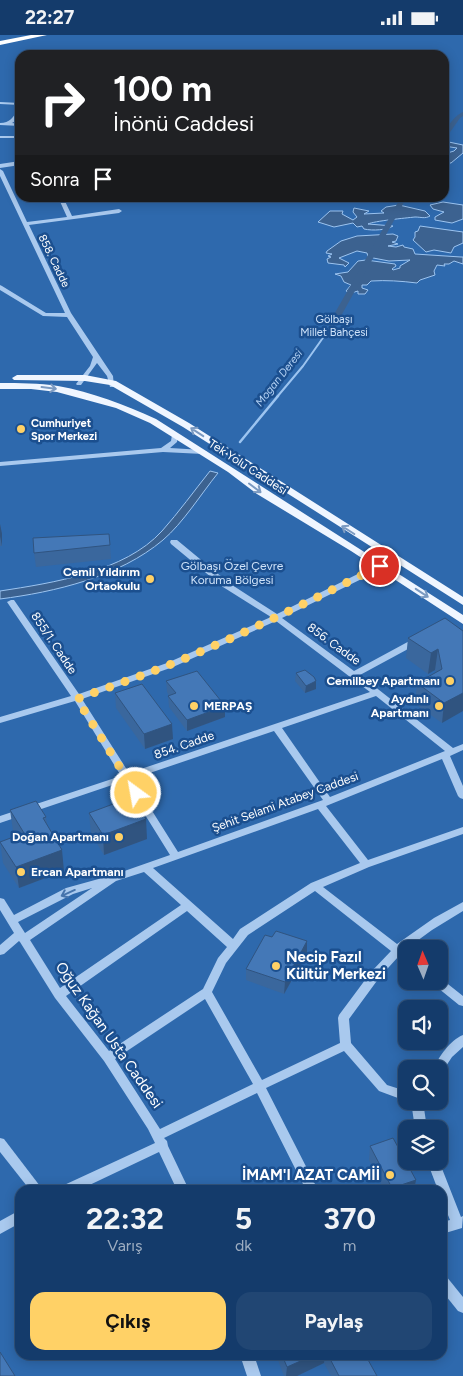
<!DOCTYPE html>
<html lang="tr">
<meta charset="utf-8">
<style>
:root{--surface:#143b6b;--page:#214673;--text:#f1f3f6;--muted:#9dadc1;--line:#33557e;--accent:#ffd166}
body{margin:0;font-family:Figtree,sans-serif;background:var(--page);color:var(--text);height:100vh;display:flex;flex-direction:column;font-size:19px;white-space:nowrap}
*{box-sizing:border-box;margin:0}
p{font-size:16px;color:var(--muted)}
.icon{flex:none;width:28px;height:28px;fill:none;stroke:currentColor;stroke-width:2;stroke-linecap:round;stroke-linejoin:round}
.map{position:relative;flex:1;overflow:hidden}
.side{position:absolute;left:15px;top:1150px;width:432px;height:175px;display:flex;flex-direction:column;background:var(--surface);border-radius:15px;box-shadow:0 2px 12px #0003,0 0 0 1px var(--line)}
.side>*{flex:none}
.banner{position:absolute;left:15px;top:15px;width:434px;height:152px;border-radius:15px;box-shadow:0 2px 12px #0003,0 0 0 1px var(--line);background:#202124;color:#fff;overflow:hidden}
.needle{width:32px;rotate:358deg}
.buttons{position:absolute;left:398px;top:905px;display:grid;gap:10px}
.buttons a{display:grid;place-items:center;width:50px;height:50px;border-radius:10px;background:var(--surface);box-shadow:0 2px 12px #0003,0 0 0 1px var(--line);font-size:25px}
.pin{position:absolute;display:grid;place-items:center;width:42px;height:42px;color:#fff;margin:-21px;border:2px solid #fff;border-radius:50%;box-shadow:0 1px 5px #0007}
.me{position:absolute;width:55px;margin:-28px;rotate:328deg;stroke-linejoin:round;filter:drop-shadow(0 0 4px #0008)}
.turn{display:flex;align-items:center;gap:18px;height:105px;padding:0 15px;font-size:22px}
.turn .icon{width:65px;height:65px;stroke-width:2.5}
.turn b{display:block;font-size:35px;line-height:42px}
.then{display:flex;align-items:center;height:48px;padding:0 15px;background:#0003;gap:10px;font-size:19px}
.eta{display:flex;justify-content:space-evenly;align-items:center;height:85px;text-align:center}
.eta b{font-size:30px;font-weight:700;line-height:35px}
.cta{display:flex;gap:10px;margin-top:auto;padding:10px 15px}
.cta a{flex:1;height:58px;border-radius:15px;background:var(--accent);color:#111;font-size:20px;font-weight:700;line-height:58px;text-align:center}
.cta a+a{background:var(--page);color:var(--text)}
.status{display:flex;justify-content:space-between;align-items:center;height:35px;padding:0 25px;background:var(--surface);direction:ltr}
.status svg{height:14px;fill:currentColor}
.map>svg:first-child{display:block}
</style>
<div class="status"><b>22:27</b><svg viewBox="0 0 49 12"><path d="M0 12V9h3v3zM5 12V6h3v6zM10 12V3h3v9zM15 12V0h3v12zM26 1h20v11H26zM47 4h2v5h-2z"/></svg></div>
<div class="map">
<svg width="463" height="1341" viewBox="0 0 463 1341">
<rect width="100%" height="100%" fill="#1b4f8f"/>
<path fill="#2e69ad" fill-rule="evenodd" d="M0,0H463V1341H0ZM20,20H444V162H20ZM406,914H439V946H406ZM406,974H439V1006H406ZM406,1034H439V1066H406ZM406,1094H439V1126H406ZM20,1155H442V1320H20Z"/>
<g fill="#3c6290" stroke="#9cc4f0">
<path d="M444,106L463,110V118L451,128H444V119L454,116L457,113L444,111Z"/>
<path d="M443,167L463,170V184L452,188L435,185V182L444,177L433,174L430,170Z"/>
<path d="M399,170L425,176L430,181C425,184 421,182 415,182C406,183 374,186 368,189L393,191C387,195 373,196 364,194L362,191L357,192L353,188L334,192L318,187L330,176H343L342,179L353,185L357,182L353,177L354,173L369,176L364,179L384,178L381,176L386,172Z"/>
<path d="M420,191L463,197V208L454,212L451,218L434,215L426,217L413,205L415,202V197L418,196Z"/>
<path d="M393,199L398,201L396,206L392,207L398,209L388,211L396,212L403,210L404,212L413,214L415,219L461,222H463V229L454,226L449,229H444L445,231L437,230L434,236L435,240L420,245L417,248C401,246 386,245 371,246L367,250H362V253L368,255L365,259H358V256L351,258L346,256L351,250L344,247L341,241L335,239L348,237L358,226L366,225L395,229L396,231L392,234L393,235L400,233V231L410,225L389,226L368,222L367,218L357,216L339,223L349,228L345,232L344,230L328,228L327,224L331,222L328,221L332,219L326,218L327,216L341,206L357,201Z"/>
<path d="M210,436L218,438C201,459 183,488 163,505C119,542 55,557 0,564V556C52,548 125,537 162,496C179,477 194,456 210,436Z"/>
</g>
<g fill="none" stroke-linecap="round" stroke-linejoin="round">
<path stroke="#9cc4f0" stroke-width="2" d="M277,362L303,331L332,290"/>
<path stroke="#9cc4f0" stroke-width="2.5" d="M240,407L278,361"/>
<g fill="#3c6290" fill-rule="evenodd">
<path d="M463,77V81L460,83L446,103L444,104C444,94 454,81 463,77Z"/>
<path d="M401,162H407L336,290L330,291L328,290Z"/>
</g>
<g fill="#a9c9ee" fill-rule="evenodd">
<path d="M0,67L20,68V70L0,69Z"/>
<path d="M18,75H20C20,80 17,86 12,88L20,89V91L0,90V88C10,88 13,82 18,75Z"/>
<rect x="0" y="101" width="20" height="2"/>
<path d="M20,126V130L0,133V129Z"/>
<path d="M0,134L3,136L27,187L67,182L58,162H63L72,181L119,174L122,176L119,178L29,190L71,278L113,341L114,352H110L107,341L97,328L81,350H77L76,349L90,331L93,322L67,282L43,281L0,255V250L2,251L46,278H65L0,141Z"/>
<path d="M175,398L178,400L177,407L170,413L203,415L207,417L203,419L163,417L0,431V427L161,413L171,406L172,400Z"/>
<path d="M171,505H177L229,548L277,579L378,529H384L385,531L384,533L282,583L354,636L415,603H421L422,605L421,607L360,640L453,713L463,709V715L450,721L463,751V764L460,763L458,761L442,724L326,771L368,825L463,792V799L369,832L323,852L397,909L434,883L463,867V876L432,895L406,914L405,915L406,916V926L398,922L379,943L349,984L351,1008L387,1050L406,1056V1066L379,1056L344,1016L266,1053L318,1155H306L257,1058L164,1103L167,1106L168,1111L189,1155H177L159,1117L79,1155H60L62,1151L155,1108L148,1094L104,1026L55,963L20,907L19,906L4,919L0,920V910L14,898L0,875V863L4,864L14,880L66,853L113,840L170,820L124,746L0,788V781L121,741L75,666L0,688V682L71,661L7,567L11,565H14L79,659L167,628L271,582L223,552L171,509L170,507ZM276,586L370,657L129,738L82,664L173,632ZM376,661L445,716L330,762L282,693ZM274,696L323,765L178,817L132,744ZM318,774L360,828L311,848L240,894L233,904L153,833ZM144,837L181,870L60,953L30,905L116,846ZM92,853L25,898L18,887L73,859ZM315,856L391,916L371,937L339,980L338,983L340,1008L262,1045L212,957L226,928L248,900ZM187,876L227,912L218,923L203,954L109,1016L66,961ZM205,964L253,1049L160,1094L115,1024Z"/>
<path d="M439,942L463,961V971L459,970L433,949L432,946H439Z"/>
<path d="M463,1000V1012L452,1022L442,1037L439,1038V1034H433C439,1022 450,1005 463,1000Z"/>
<path d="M411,1066H423L427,1094H415Z"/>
<path d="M0,1103L4,1104L43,1155H30L0,1117Z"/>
<path d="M427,1126H439L461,1182L463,1181L462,1193L442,1199V1187L450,1185L442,1165V1155H438Z"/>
<path d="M20,1175V1188L0,1199V1186Z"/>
<path d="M442,1239L446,1241L463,1262V1278L458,1276L442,1256Z"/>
<path d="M240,1320H254L261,1341H247Z"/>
</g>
<g fill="#f0f6ff" fill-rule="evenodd">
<path d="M17,340H85L116,346L189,388L463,562V570L183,392L110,350L85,346L14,345L12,343Z"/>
<path d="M0,348C19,348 39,348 58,351C92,357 125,370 156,384L463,580V589L351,516L257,459L228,437L150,388L116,373L57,357L31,354H0Z"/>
</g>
<path fill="#fff" fill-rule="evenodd" d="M31,0H47L0,10V6Z"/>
</g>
<g fill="#3a679d">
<path d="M0,489L2,499V511H0Z"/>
<path d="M110,510L111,524L36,532L34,518Z"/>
<path d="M463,596L442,688L415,669L417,648L436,638L435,635L428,639L406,623L408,603Z"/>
<path d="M296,638L316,654L305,658L295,646Z"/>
<path d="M166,646L225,682L187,696L169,672L168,661H169L167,657Z"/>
<path d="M115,658L173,704L145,714L116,673Z"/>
<path d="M10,775L46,782L47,789L64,836L19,853L3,828L0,807L16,801L13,796Z"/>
<path d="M89,778L147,804L104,820L91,799Z"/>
<path d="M272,902L307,906V918L284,959L246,945V934Z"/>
<path d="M370,1111L416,1145L414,1155H384L369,1125Z"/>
<path d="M276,1320H356L358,1324L377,1341H331L324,1328L297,1341H284Z"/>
</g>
<g fill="#305480">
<path d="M0,489L2,499V511L0,501Z"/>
<path d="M438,614L435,635L428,639L431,618Z"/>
<path d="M316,646V654L305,658L306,651Z"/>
<path d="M463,658V676L442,688L444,668Z"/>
<path d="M225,671V682L187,696V685Z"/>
<path d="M172,689L173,704L145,714L144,699Z"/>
<path d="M146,784L147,804L104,820L103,800Z"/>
<path d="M62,815L64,836L19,853L16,832Z"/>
<path d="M307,906V918L284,959L285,947Z"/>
<path d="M416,1145L414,1155H392V1153Z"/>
<path d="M314,1320H325L324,1328L297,1341H286L287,1332Z"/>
</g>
<g fill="#4478b7" stroke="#305480">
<path d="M109,499L110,510L34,518L33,503Z"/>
<path d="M445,583L463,596V658L444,668L417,648L442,634L438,614L431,618L408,603Z"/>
<path d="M305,635L314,642L316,646L306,651L296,638Z"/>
<path d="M197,636L225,671L187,685L168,661L176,658L166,646Z"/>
<path d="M142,649L172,689L144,699L115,658Z"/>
<path d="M132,762L146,784L103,800L89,778Z"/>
<path d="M36,766L46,782L43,783L62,815L16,832L0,807L24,798L10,775Z"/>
<path d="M276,896L307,906L285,947L246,934L265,900L272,902Z"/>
<path d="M393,1103L416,1145L392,1153L370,1111Z"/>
<path d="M0,1317L15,1341H0Z"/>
<path d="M282,1320H314L287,1332Z"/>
<path d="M328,1320H356L358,1324L367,1323L377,1341H339Z"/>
</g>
<defs><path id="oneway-shaft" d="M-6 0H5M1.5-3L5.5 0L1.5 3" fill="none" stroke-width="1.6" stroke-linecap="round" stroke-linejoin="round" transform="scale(1.25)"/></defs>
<g stroke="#7b9ac1">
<use href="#oneway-shaft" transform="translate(49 353) rotate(7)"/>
<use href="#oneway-shaft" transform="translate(197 397) rotate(-147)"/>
<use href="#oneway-shaft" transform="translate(255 453) rotate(37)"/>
<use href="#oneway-shaft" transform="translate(348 495) rotate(-148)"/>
<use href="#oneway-shaft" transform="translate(422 558) rotate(33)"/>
</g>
<use stroke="#4674ac" href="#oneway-shaft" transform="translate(68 858) rotate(156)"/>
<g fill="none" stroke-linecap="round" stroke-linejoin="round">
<path stroke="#ffd166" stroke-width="9" stroke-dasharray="0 16.2" d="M136,758L77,664C109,652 142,641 174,628C244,599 312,565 380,531"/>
</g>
<g fill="#ffd166" stroke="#1b4f8f" stroke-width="2">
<circle cx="21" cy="394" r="5"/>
<circle cx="150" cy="544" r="5"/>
<circle cx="450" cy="646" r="5"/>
<circle cx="194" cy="671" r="5"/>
<circle cx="439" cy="671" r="5"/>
<circle cx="119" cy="802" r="5"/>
<circle cx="21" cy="837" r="5"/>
<circle cx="276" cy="931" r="5"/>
<circle cx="390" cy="1140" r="5"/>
</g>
<g text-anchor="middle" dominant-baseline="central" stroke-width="5" stroke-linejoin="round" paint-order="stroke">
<g font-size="11" fill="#fff" stroke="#1b4f8f">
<text transform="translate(54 226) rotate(64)">858. Cadde</text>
</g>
<g font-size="11" fill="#cfe3fa" stroke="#1b4f8f">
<text x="334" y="284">Gölbaşı<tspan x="334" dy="13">Millet Bahçesi</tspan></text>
</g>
<g font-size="11" font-style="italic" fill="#b5d3f5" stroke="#1b4f8f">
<text transform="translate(279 343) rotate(-52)">Mogan Deresi</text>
</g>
<g font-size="11" font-weight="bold" fill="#fff" stroke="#1b4f8f" text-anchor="start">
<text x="31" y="388">Cumhuriyet<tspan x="31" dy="13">Spor Merkezi</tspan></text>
</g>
<g font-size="12" fill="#fff" stroke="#1b4f8f">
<text transform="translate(248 432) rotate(33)">Tek Yolu Caddesi</text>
<text transform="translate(54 608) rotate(56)">855/1. Cadde</text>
<text transform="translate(334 609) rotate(36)">856. Cadde</text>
<text transform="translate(184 710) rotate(-19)">854. Cadde</text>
<text transform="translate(285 767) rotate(-20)">Şehit Selami Atabey Caddesi</text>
</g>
<g font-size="12" fill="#cfe3fa" stroke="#1b4f8f">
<text x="232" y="531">Gölbaşı Özel Çevre<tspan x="232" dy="14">Koruma Bölgesi</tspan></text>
</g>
<g font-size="12" font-weight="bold" fill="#fff" stroke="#1b4f8f" text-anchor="end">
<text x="140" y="537">Cemil Yıldırım<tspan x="140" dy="14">Ortaokulu</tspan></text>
<text x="440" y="646">Cemilbey Apartmanı</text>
<text x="429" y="664">Aydınlı<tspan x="429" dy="14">Apartmanı</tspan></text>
<text x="204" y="671" text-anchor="start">MERPAŞ</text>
<text x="109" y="802">Doğan Apartmanı</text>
<text x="31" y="837" text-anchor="start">Ercan Apartmanı</text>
</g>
<g font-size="15" font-weight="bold" fill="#fff" stroke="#1b4f8f" text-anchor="start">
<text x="286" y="922">Necip Fazıl<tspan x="286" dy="17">Kültür Merkezi</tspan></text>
<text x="380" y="1140" text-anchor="end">İMAM'I AZAT CAMİİ</text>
</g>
<g font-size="15" fill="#fff" stroke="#1b4f8f">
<text transform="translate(109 1000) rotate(55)">Oğuz Kağan Usta Caddesi</text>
</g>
</g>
</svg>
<div class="buttons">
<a><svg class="needle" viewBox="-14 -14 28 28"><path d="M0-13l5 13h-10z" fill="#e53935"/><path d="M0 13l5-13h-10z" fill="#9dadc1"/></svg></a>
<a><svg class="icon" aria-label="sound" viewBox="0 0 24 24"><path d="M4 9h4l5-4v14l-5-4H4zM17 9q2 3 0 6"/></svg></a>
<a><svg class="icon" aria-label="search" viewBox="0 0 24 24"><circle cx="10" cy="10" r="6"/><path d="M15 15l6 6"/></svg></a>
<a><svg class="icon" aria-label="layers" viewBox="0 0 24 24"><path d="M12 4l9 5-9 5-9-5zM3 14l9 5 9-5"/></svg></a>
</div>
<div class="pin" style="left:380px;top:531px;background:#d93025"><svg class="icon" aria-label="arrive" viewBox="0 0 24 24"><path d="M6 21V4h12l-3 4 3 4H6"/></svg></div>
<svg class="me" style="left:136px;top:758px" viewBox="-20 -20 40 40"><circle r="17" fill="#ffd166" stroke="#fff" stroke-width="3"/><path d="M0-11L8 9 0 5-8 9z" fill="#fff"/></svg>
<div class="banner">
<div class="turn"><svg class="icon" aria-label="right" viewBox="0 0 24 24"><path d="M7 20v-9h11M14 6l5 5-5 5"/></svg><div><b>100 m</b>İnönü Caddesi</div></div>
<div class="then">Sonra<svg class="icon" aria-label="arrive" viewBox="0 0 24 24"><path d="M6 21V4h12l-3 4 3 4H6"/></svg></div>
</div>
<section class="side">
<div class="eta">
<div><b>22:32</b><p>Varış</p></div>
<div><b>5</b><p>dk</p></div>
<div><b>370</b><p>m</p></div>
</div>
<div class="cta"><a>Çıkış</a><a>Paylaş</a></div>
</section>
</div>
